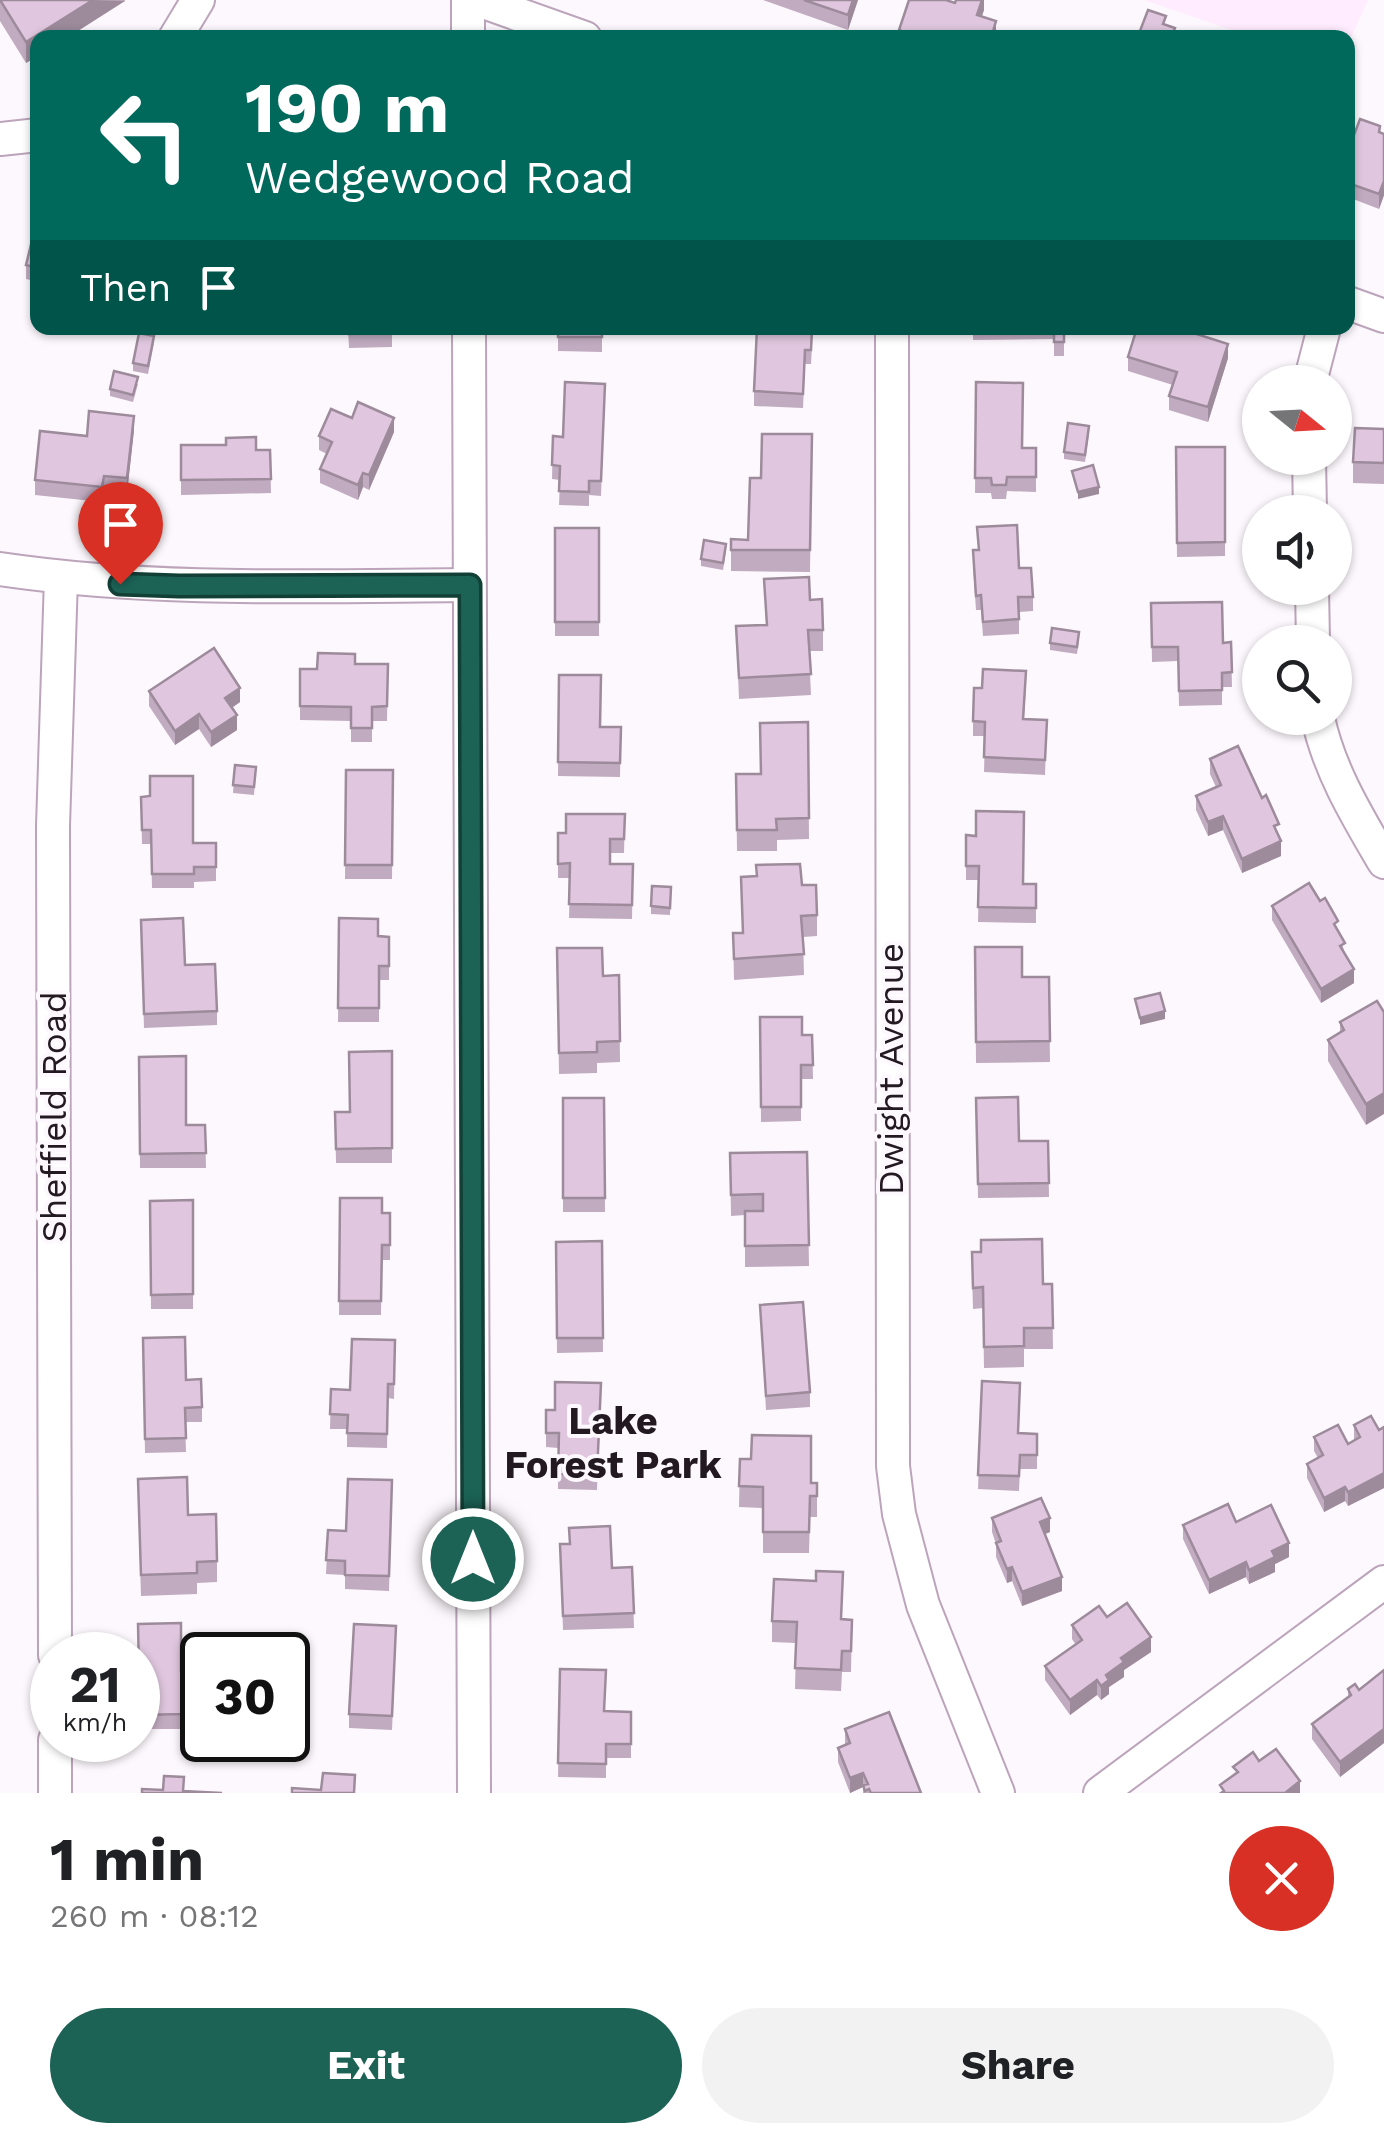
<!DOCTYPE html>
<meta charset="utf-8">
<style>
:root{--surface:#fff;--page:#f2f2f2;--text:#202124;--muted:#757577;--accent:#1c6255}
body{margin:0;font-family:"Work Sans",sans-serif;background:var(--page);color:var(--text);height:100vh;display:flex;flex-direction:column;font-size:38px;white-space:nowrap}
*{box-sizing:border-box;margin:0}
p{font-size:32px;color:var(--muted)}
.icon{flex:none;width:55px;height:55px;fill:none;stroke:currentColor;stroke-width:2;stroke-linecap:round;stroke-linejoin:round}
.map{position:relative;height:1793px;overflow:hidden}
.side{display:flex;flex-direction:column;background:var(--surface);flex:1}
.side>*{flex:none}
.guide{position:absolute;left:30px;top:30px;width:1325px;height:305px;border-radius:20px;box-shadow:0 2px 8px #0004;background:#00695c;color:#fff;overflow:hidden}
.needle{width:65px;rotate:108deg}
.controls{position:absolute;left:1242px;top:365px;display:grid;gap:20px}
.controls a{display:grid;place-items:center;width:110px;height:110px;border-radius:50%;background:var(--surface);box-shadow:0 2px 8px #0004;font-size:50px}
.speed{position:absolute;left:30px;top:1632px;display:flex;gap:20px;font-size:50px;font-weight:700;text-align:center}
.speed>*{display:grid;place-content:center;width:130px;height:130px;border-radius:50%;background:var(--surface);box-shadow:0 2px 8px #0004;line-height:1}
.speed small{font-size:25px;font-weight:400}
.speed .limit{border:5px solid #111;border-radius:15px;background:#fff;color:#111}
.pin{position:absolute;display:grid;place-items:center;width:85px;height:85px;color:#fff;margin:-102px -42px;border-radius:50% 50% 50% 0;rotate:-45deg;box-shadow:0 0 10px #0007}
.pin .icon{rotate:45deg}
.me{position:absolute;width:110px;margin:-55px;rotate:0deg;stroke-linejoin:round;filter:drop-shadow(0 0 8px #0008)}
.turn{display:flex;align-items:center;gap:35px;height:210px;padding:0 50px;font-size:45px}
.turn .icon{width:130px;height:130px;stroke-width:2.5}
.turn b{display:block;font-size:70px;line-height:85px}
.then{display:flex;align-items:center;height:95px;padding:0 50px;background:#0003;gap:20px;font-size:38px}
.round{display:grid;place-items:center;flex:none;width:105px;height:105px;border-radius:52px;background:var(--page)}
.summary{display:flex;align-items:center;justify-content:space-between;height:170px;padding:0 50px}
h1{font-size:60px;font-weight:700;line-height:75px}
.primary-button{display:flex;gap:20px;margin-top:auto;padding:20px 50px}
.primary-button a{flex:1;height:115px;border-radius:60px;background:var(--accent);color:#fff;font-size:40px;font-weight:700;line-height:115px;text-align:center}
.primary-button a+a{background:var(--page);color:var(--text)}
.map>svg:first-child{display:block}
</style>
<div class="map">
<svg width="1384" height="1793" viewBox="0 0 1384 1793">
<rect width="100%" height="100%" fill="#fdf8fd"/>
<path fill="#ffecfe" d="M1144,0H1368L1348,44V38L1252,37Z"/>
<g fill="none" stroke-linecap="round" stroke-linejoin="round">
<defs>
<g id="minor">
<path d="M468,0V38"/>
<path d="M478,0L585,38"/>
<path d="M175,38L198,0"/>
<path d="M0,139L38,135"/>
<path d="M1348,303L1384,316"/>
<path d="M469,328L474,1793"/>
<path d="M892,328L893,1466L899,1514L923,1605L998,1793"/>
<path d="M1310,382L1324,328"/>
<path d="M1309,458L1310,512"/>
<path d="M0,569C156,592 312,586 469,585"/>
<path d="M1312,588L1313,642"/>
<path d="M1318,718C1329,770 1357,816 1384,862"/>
<path d="M55,1655L53,826L61,578"/>
<path d="M55,1740V1793"/>
<path d="M1100,1793L1384,1582"/>
</g>
</defs>
<use href="#minor" stroke="#bca4bb" stroke-width="36"/>
<use href="#minor" stroke="#fff" stroke-width="32"/>
</g>
<g fill="#c1abc0">
<path d="M0,0H125V1L38,38V56L26,63L0,21Z"/>
<path d="M763,0H858L848,30Z"/>
<path d="M984,0V10L982,16L996,35V38H899V30L955,3Z"/>
<path d="M1380,133L1384,134V195L1379,209L1348,197V142L1351,143Z"/>
<path d="M38,216V282L26,279V265Z"/>
<path d="M348,328H392V347L349,348Z"/>
<path d="M558,328H602V352L558,351Z"/>
<path d="M813,328L811,364H805L803,408L754,406V391Z"/>
<path d="M973,328H1064V356H1054V339L973,340Z"/>
<path d="M1189,331L1228,358L1208,422L1169,410V396L1173,385L1128,371V357Z"/>
<path d="M154,343L148,374L133,371V363Z"/>
<path d="M976,382L1022,448H1036V492L1007,491L1006,499H992L991,493H975Z"/>
<path d="M138,384L133,402L110,396V389Z"/>
<path d="M605,384L601,496L589,495V506L559,505L560,480L552,479L553,436L563,437Z"/>
<path d="M352,418L394,432L369,490L363,487L358,500L320,483V469L327,454L319,450V436Z"/>
<path d="M1384,429V484L1353,483V462Z"/>
<path d="M134,430L127,493L104,490L102,502L35,495V480L87,436Z"/>
<path d="M1089,433L1085,462L1064,459V452Z"/>
<path d="M812,434L810,572L731,571V539L748,540L761,478Z"/>
<path d="M181,445H226L256,450H270L271,493L181,495Z"/>
<path d="M1176,447H1225V556L1177,557Z"/>
<path d="M977,527L1019,568L1033,597V611L1019,612V634L983,636L981,610H976L973,565V550H978Z"/>
<rect x="555" y="528" width="44" height="108"/>
<path d="M726,551L723,570L701,566V559Z"/>
<path d="M764,579L810,600L823,630V651H809L811,695L739,699L736,626L766,625Z"/>
<path d="M1151,603L1223,643L1231,642L1232,687H1222V705L1179,706L1178,661L1152,662Z"/>
<path d="M1079,639L1077,654L1050,650V643Z"/>
<path d="M355,664H388L387,721H372V742H351V721L300,720V669H317Z"/>
<path d="M559,675L600,727H621L620,777L558,776Z"/>
<path d="M1026,685L1024,719L1047,720L1045,775L984,772L985,736H973V721L982,688Z"/>
<path d="M149,691L240,702L232,708L237,730L211,747L199,729L175,745L149,706Z"/>
<path d="M808,722L809,839L777,840V851H737L736,774H760Z"/>
<path d="M1210,759L1279,836L1281,856L1242,873L1223,830L1208,836L1196,810V796L1216,787L1210,774Z"/>
<path d="M235,765L256,767L254,795L233,793Z"/>
<path d="M346,770H393L392,879H345Z"/>
<path d="M141,797L193,843H216V881L194,882V888H152L151,844H142Z"/>
<path d="M625,814L624,853H610V864H633L632,919L569,918L570,878H558V833H566Z"/>
<path d="M966,835L1023,884H1036V923L978,922L979,880H966Z"/>
<path d="M741,877L802,885L817,915V936L803,937L804,975L734,980L733,933H743Z"/>
<path d="M671,887L670,915L651,914V906Z"/>
<path d="M1272,906L1338,931L1354,983L1321,1003L1272,920Z"/>
<path d="M339,918L378,936L389,937V980H379V1022H338Z"/>
<path d="M141,920L217,1011V1025L144,1028Z"/>
<path d="M975,947L1022,977H1049L1050,1062L976,1063Z"/>
<path d="M557,948L603,976L619,975L620,1062L597,1063V1073L559,1074Z"/>
<path d="M1384,1012L1366,1125L1328,1061V1040L1340,1032V1022Z"/>
<path d="M760,1017L802,1035H812L813,1079H801V1121L761,1122Z"/>
<path d="M392,1051V1163H336L335,1112H349Z"/>
<path d="M139,1057L186,1125H205L206,1168H140Z"/>
<path d="M563,1098H604L605,1212H563Z"/>
<path d="M976,1098L1019,1141H1048L1049,1197L978,1198Z"/>
<path d="M807,1152L809,1266L745,1267V1215L731,1216L730,1153Z"/>
<path d="M340,1198L382,1213H390V1260H382L381,1315H339Z"/>
<path d="M193,1200V1309H151L150,1201Z"/>
<path d="M602,1241L603,1352L557,1353L556,1242Z"/>
<path d="M972,1273L1043,1284H1052L1053,1349H1024V1367L984,1368L983,1308L973,1309Z"/>
<path d="M760,1305L810,1392V1407L766,1410Z"/>
<path d="M143,1338L186,1380L202,1407V1422H185L186,1452L145,1453Z"/>
<path d="M395,1340L394,1399L388,1398L387,1448L347,1447V1429H330L331,1389L350,1390Z"/>
<path d="M982,1381L1019,1433L1037,1434V1469H1020L1019,1491L978,1489Z"/>
<path d="M601,1383L597,1490L558,1489V1448L546,1447V1410H555Z"/>
<path d="M1354,1425L1379,1430L1384,1427V1488L1348,1506L1345,1501L1324,1512L1307,1478V1464L1318,1458L1314,1451V1437L1348,1444L1354,1440Z"/>
<path d="M740,1459L811,1483H817V1517H810L809,1553H763V1508L739,1507Z"/>
<path d="M392,1480L389,1591L345,1589V1575L326,1574L328,1530L346,1531Z"/>
<path d="M138,1500L188,1515L217,1561V1582L197,1583V1594L141,1596Z"/>
<path d="M992,1518L1050,1532L1045,1534L1062,1591L1022,1606L1012,1581L1007,1583L996,1557V1544L992,1532Z"/>
<path d="M1236,1522L1289,1557L1275,1564V1572L1249,1584L1246,1577L1209,1594L1183,1539V1525Z"/>
<path d="M560,1544L612,1568L632,1567L634,1628L563,1630Z"/>
<path d="M1107,1617L1151,1652L1124,1670V1677L1109,1687V1694L1101,1700L1097,1695L1070,1715L1045,1680V1666L1076,1645L1072,1639V1625Z"/>
<path d="M852,1620L851,1672H842L841,1691L795,1689L796,1643L772,1642V1621Z"/>
<path d="M138,1624L181,1671H200V1716L182,1715V1729H140Z"/>
<path d="M396,1640L392,1730L349,1728V1714Z"/>
<path d="M560,1669L605,1711L631,1712V1758H606V1778L558,1777Z"/>
<path d="M1384,1670V1743L1340,1777L1312,1739V1724L1348,1697V1689L1359,1690Z"/>
<path d="M845,1729L921,1793H863V1787L850,1793L838,1762V1748L845,1745Z"/>
</g>
<g fill="#9d8b9c">
<path d="M93,0L125,1L67,38H38V56L26,63V42Z"/>
<path d="M853,0H858L848,30V15Z"/>
<path d="M982,0H984V10L977,29V15Z"/>
<path d="M996,21V38H991Z"/>
<path d="M1384,181V195L1379,209V194Z"/>
<path d="M1228,344V358L1208,422V407Z"/>
<path d="M134,416V430L127,493V478Z"/>
<path d="M394,418V432L369,490V475Z"/>
<path d="M363,473V487L358,500V485Z"/>
<path d="M1099,487V494L1078,499V492Z"/>
<path d="M240,688V702L225,712V698Z"/>
<path d="M199,714V729L175,745V731Z"/>
<path d="M237,715V730L211,747V732Z"/>
<path d="M1223,816V830L1208,836V822Z"/>
<path d="M1281,841V856L1242,873V859Z"/>
<path d="M1354,969V983L1321,1003V989Z"/>
<path d="M1165,1011V1019L1140,1025V1018Z"/>
<path d="M1384,1093V1114L1366,1125V1104Z"/>
<path d="M1384,1473V1488L1348,1506V1492Z"/>
<path d="M1345,1487V1501L1324,1512V1498Z"/>
<path d="M1050,1518V1532L1040,1536V1522Z"/>
<path d="M1289,1543V1557L1275,1564V1572L1249,1584V1570L1272,1551Z"/>
<path d="M1246,1562V1577L1209,1594V1580Z"/>
<path d="M1012,1567V1581L1007,1583V1569Z"/>
<path d="M1062,1577V1591L1022,1606V1592Z"/>
<path d="M1151,1637V1652L1124,1670V1677L1109,1687V1694L1101,1700V1686L1106,1675L1121,1658Z"/>
<path d="M1097,1680V1695L1070,1715V1700Z"/>
<path d="M1384,1729V1743L1340,1777V1762Z"/>
<path d="M863,1773V1787L850,1793V1778Z"/>
<path d="M1300,1781V1793H1285Z"/>
</g>
<g fill="#e0c7df" stroke="#9d8b9c" stroke-width="2.5">
<path d="M0,0H93L26,42Z"/>
<path d="M804,0H853L848,15Z"/>
<path d="M909,0H946L955,3L956,0H982L977,15L996,21L991,38H920L899,30Z"/>
<path d="M1148,10L1166,16L1163,24L1175,28L1171,38L1138,36Z"/>
<path d="M1360,119L1380,126L1379,132L1384,134V181L1379,194L1348,183V142L1351,143Z"/>
<path d="M38,216V268L26,265Z"/>
<path d="M349,328H392V333L349,334Z"/>
<rect x="558" y="328" width="44" height="9"/>
<path d="M757,328H812L811,350H805L803,394L754,391Z"/>
<rect x="1054" y="328" width="10" height="14"/>
<path d="M1137,328H1188L1187,331L1228,344L1208,407L1169,396L1177,372L1128,357Z"/>
<path d="M139,333L154,336L148,366L133,363Z"/>
<path d="M114,371L138,377L133,395L110,389Z"/>
<path d="M565,382L605,384L601,481H589V492L559,491L560,466L552,465L553,436L563,437Z"/>
<path d="M976,382L1023,383L1022,448H1036V477H1007L1006,485H992L991,478H975Z"/>
<path d="M358,402L394,418L369,475L363,473L358,485L320,469L332,442L319,436L331,409L352,418Z"/>
<path d="M89,411L134,416L127,478L104,476L102,487L35,480L40,431L87,436Z"/>
<path d="M1068,423L1089,426L1085,455L1064,452Z"/>
<path d="M1355,428L1384,429V463L1353,462Z"/>
<path d="M762,434H812L810,550H731V539L748,540L750,478H761Z"/>
<path d="M256,437V450H270L271,479L181,480V445H226V438Z"/>
<path d="M1176,447H1225V542L1177,543Z"/>
<path d="M1093,465L1099,487L1078,492L1072,471Z"/>
<path d="M1017,525L1019,568H1031L1033,597H1018L1019,619L983,622L981,595L976,596L973,550H979L977,527Z"/>
<rect x="555" y="528" width="44" height="94"/>
<path d="M704,540L726,544L723,563L701,559Z"/>
<path d="M809,577L810,600L822,599L823,630H808L811,674L739,678L736,626L767,625L764,579Z"/>
<path d="M1222,602L1223,643L1231,642L1232,672L1222,673V690L1179,691L1178,647H1152L1151,603Z"/>
<path d="M1052,628L1079,632L1077,647L1050,643Z"/>
<path d="M214,648L240,688L225,698L237,715L211,732L199,714L175,731L149,691Z"/>
<path d="M318,653L355,654V664H388L387,706L372,707V728H351V707L300,706V669H317Z"/>
<path d="M983,669L1026,671L1023,719L1047,720L1045,760L984,757L985,722L973,721L974,688H982Z"/>
<path d="M559,675H601L600,727H621L620,763L558,762Z"/>
<path d="M808,722L809,818L776,819L777,830H737L736,774H761L760,723Z"/>
<path d="M1238,746L1262,798L1266,795L1279,824L1274,826L1281,841L1242,859L1223,816L1208,822L1196,796L1221,785L1210,759Z"/>
<path d="M235,765L256,767L254,787L233,785Z"/>
<path d="M346,770H393L392,865H345Z"/>
<path d="M150,776H193V843H216V867H194V874H152L151,830H142L141,797L150,796Z"/>
<path d="M976,811L1024,812L1023,884H1036V908L978,907L979,866H966V835L976,836Z"/>
<path d="M566,814H625L624,839H610V864H633L632,905L569,904L570,863L558,864V833H566Z"/>
<path d="M800,864L802,885H816L817,915L801,916L804,954L734,959L733,933H743L741,877L757,876L756,865Z"/>
<path d="M1309,883L1320,901L1325,898L1338,921L1334,924L1345,943L1340,946L1354,969L1321,989L1272,906Z"/>
<path d="M652,886L671,887L670,908L651,906Z"/>
<path d="M183,918L185,965L215,964L217,1011L144,1014L141,920Z"/>
<path d="M339,918L378,919V936L389,937V966H379V1008H338Z"/>
<path d="M975,947H1022V977H1049L1050,1041L976,1042Z"/>
<path d="M557,948H602L603,976L619,975L620,1041L597,1042V1052L559,1053Z"/>
<path d="M1160,993L1165,1011L1140,1018L1135,999Z"/>
<path d="M1377,1001L1384,1012V1093L1366,1104L1328,1040L1344,1030L1340,1022Z"/>
<path d="M760,1017H802V1035H812L813,1065H801V1107H761Z"/>
<path d="M392,1051V1148L336,1149L335,1112H350L349,1052Z"/>
<path d="M186,1056V1125H205L206,1153L140,1154L139,1057Z"/>
<path d="M1018,1097L1019,1141H1048L1049,1183L978,1184L976,1098Z"/>
<path d="M563,1098H604L605,1198H563Z"/>
<path d="M807,1152L809,1245L745,1246V1211H763V1194L731,1195L730,1153Z"/>
<path d="M340,1198H382V1213H390V1245H382L381,1301H339Z"/>
<path d="M193,1200V1294L151,1295L150,1201Z"/>
<path d="M1042,1239L1043,1284H1052L1053,1328H1024V1346L984,1347L983,1287L973,1288L972,1252H981V1240Z"/>
<path d="M602,1241L603,1338H557L556,1242Z"/>
<path d="M803,1302L810,1392L766,1396L760,1305Z"/>
<path d="M185,1337L186,1380L201,1379L202,1407L185,1408L186,1438L145,1439L143,1338Z"/>
<path d="M352,1339L395,1340L394,1384H388L387,1434L347,1433L348,1415L330,1414L331,1389L350,1390Z"/>
<path d="M982,1381L1020,1383L1018,1433L1037,1434V1455H1020L1019,1476L978,1475Z"/>
<path d="M555,1382L601,1383L597,1475L558,1474L559,1433H546V1410H555Z"/>
<path d="M1371,1416L1379,1430L1384,1427V1473L1348,1492L1345,1487L1324,1498L1307,1464L1323,1455L1314,1437L1338,1425L1348,1444L1360,1437L1354,1425Z"/>
<path d="M752,1435L811,1436V1483H817V1496H810L809,1532H763V1487L739,1486L740,1459H751Z"/>
<path d="M187,1477L188,1515L216,1514L217,1561L197,1562V1573L141,1575L138,1479Z"/>
<path d="M348,1479L392,1480L389,1576L345,1575V1561L326,1560L328,1530L346,1531Z"/>
<path d="M1041,1498L1050,1518L1040,1522L1062,1577L1022,1592L1012,1567L1007,1569L996,1543L1001,1541L992,1518Z"/>
<path d="M1228,1504L1236,1522L1271,1505L1289,1543L1272,1551L1275,1557L1249,1570L1246,1562L1209,1580L1183,1525Z"/>
<path d="M610,1526L612,1568L632,1567L634,1613L563,1616L560,1544H570L569,1528Z"/>
<path d="M816,1571L843,1572L841,1619L852,1620L851,1651H842L841,1670L795,1668L797,1622L772,1621L774,1579L816,1581Z"/>
<path d="M1127,1603L1151,1637L1121,1658L1124,1662L1106,1675L1109,1680L1101,1686L1097,1680L1070,1700L1045,1666L1082,1640L1072,1625L1099,1606L1107,1617Z"/>
<path d="M181,1623V1671H200V1701H182V1714L140,1715L138,1624Z"/>
<path d="M354,1624L396,1626L392,1716L349,1714Z"/>
<path d="M560,1669L606,1670L604,1711L631,1712V1744H606V1764L558,1763Z"/>
<path d="M1384,1670V1729L1340,1762L1312,1724L1351,1695L1348,1689L1355,1684L1359,1690Z"/>
<path d="M889,1712L921,1793H871L869,1789L865,1791L863,1785L868,1784L863,1773L850,1778L838,1748L850,1743L845,1729Z"/>
<path d="M1276,1749L1300,1781L1285,1793H1221L1224,1791L1220,1785L1238,1772L1233,1767L1253,1752L1259,1761Z"/>
<path d="M323,1773L355,1775L354,1793H292V1788L321,1790Z"/>
<path d="M164,1776L184,1777L183,1791L222,1793H142V1789L163,1790Z"/>
</g>
<g fill="none" stroke-linecap="round" stroke-linejoin="round">
<defs>
<path id="route" d="M120,584L179,586L470,585L473,1559"/>
</defs>
<use href="#route" stroke="#124037" stroke-width="25"/>
<use href="#route" stroke="#1c6255" stroke-width="18"/>
</g>
<g text-anchor="middle" dominant-baseline="central" stroke-width="8" stroke-linejoin="round" paint-order="stroke">
<g font-size="35" fill="#221921" stroke="#fdf8fd">
<text transform="translate(891 1069) rotate(-90)">Dwight Avenue</text>
<text transform="translate(54 1117) rotate(-90)">Sheffield Road</text>
</g>
<g font-size="38" font-weight="bold" fill="#221921" stroke="#fdf8fd">
<text x="613" y="1421">Lake<tspan x="613" dy="44">Forest Park</tspan></text>
</g>
</g>
</svg>
<div class="controls">
<a><svg class="needle" viewBox="-14 -14 28 28"><path d="M0-13l5 13h-10z" fill="#e53935"/><path d="M0 13l5-13h-10z" fill="#757577"/></svg></a>
<a><svg class="icon" aria-label="sound" viewBox="0 0 24 24"><path d="M4 9h4l5-4v14l-5-4H4zM17 9q2 3 0 6"/></svg></a>
<a><svg class="icon" aria-label="search" viewBox="0 0 24 24"><circle cx="10" cy="10" r="6"/><path d="M15 15l6 6"/></svg></a>
</div>
<div class="speed"><div>21<small>km/h</small></div><div class="limit">30</div></div>
<div class="pin" style="left:120px;top:584px;background:#d93025"><svg class="icon" aria-label="arrive" viewBox="0 0 24 24"><path d="M6 21V4h12l-3 4 3 4H6"/></svg></div>
<svg class="me" style="left:473px;top:1559px" viewBox="-20 -20 40 40"><circle r="17" fill="#1c6255" stroke="#fff" stroke-width="3"/><path d="M0-11L8 9 0 5-8 9z" fill="#fff"/></svg>
<div class="guide">
<div class="turn"><svg class="icon" aria-label="left" viewBox="0 0 24 24"><path d="M17 20v-9H6M10 6l-5 5 5 5"/></svg><div><b>190 m</b>Wedgewood Road</div></div>
<div class="then">Then<svg class="icon" aria-label="arrive" viewBox="0 0 24 24"><path d="M6 21V4h12l-3 4 3 4H6"/></svg></div>
</div>
</div>
<section class="side">
<div class="summary"><div><h1>1 min</h1><p>260 m · 08:12</p></div><a class="round" style="background:#d93025;color:#fff"><svg class="icon" aria-label="close" viewBox="0 0 24 24"><path d="M6 6l12 12M18 6L6 18"/></svg></a></div>
<div class="primary-button"><a>Exit</a><a>Share</a></div>
</section>
